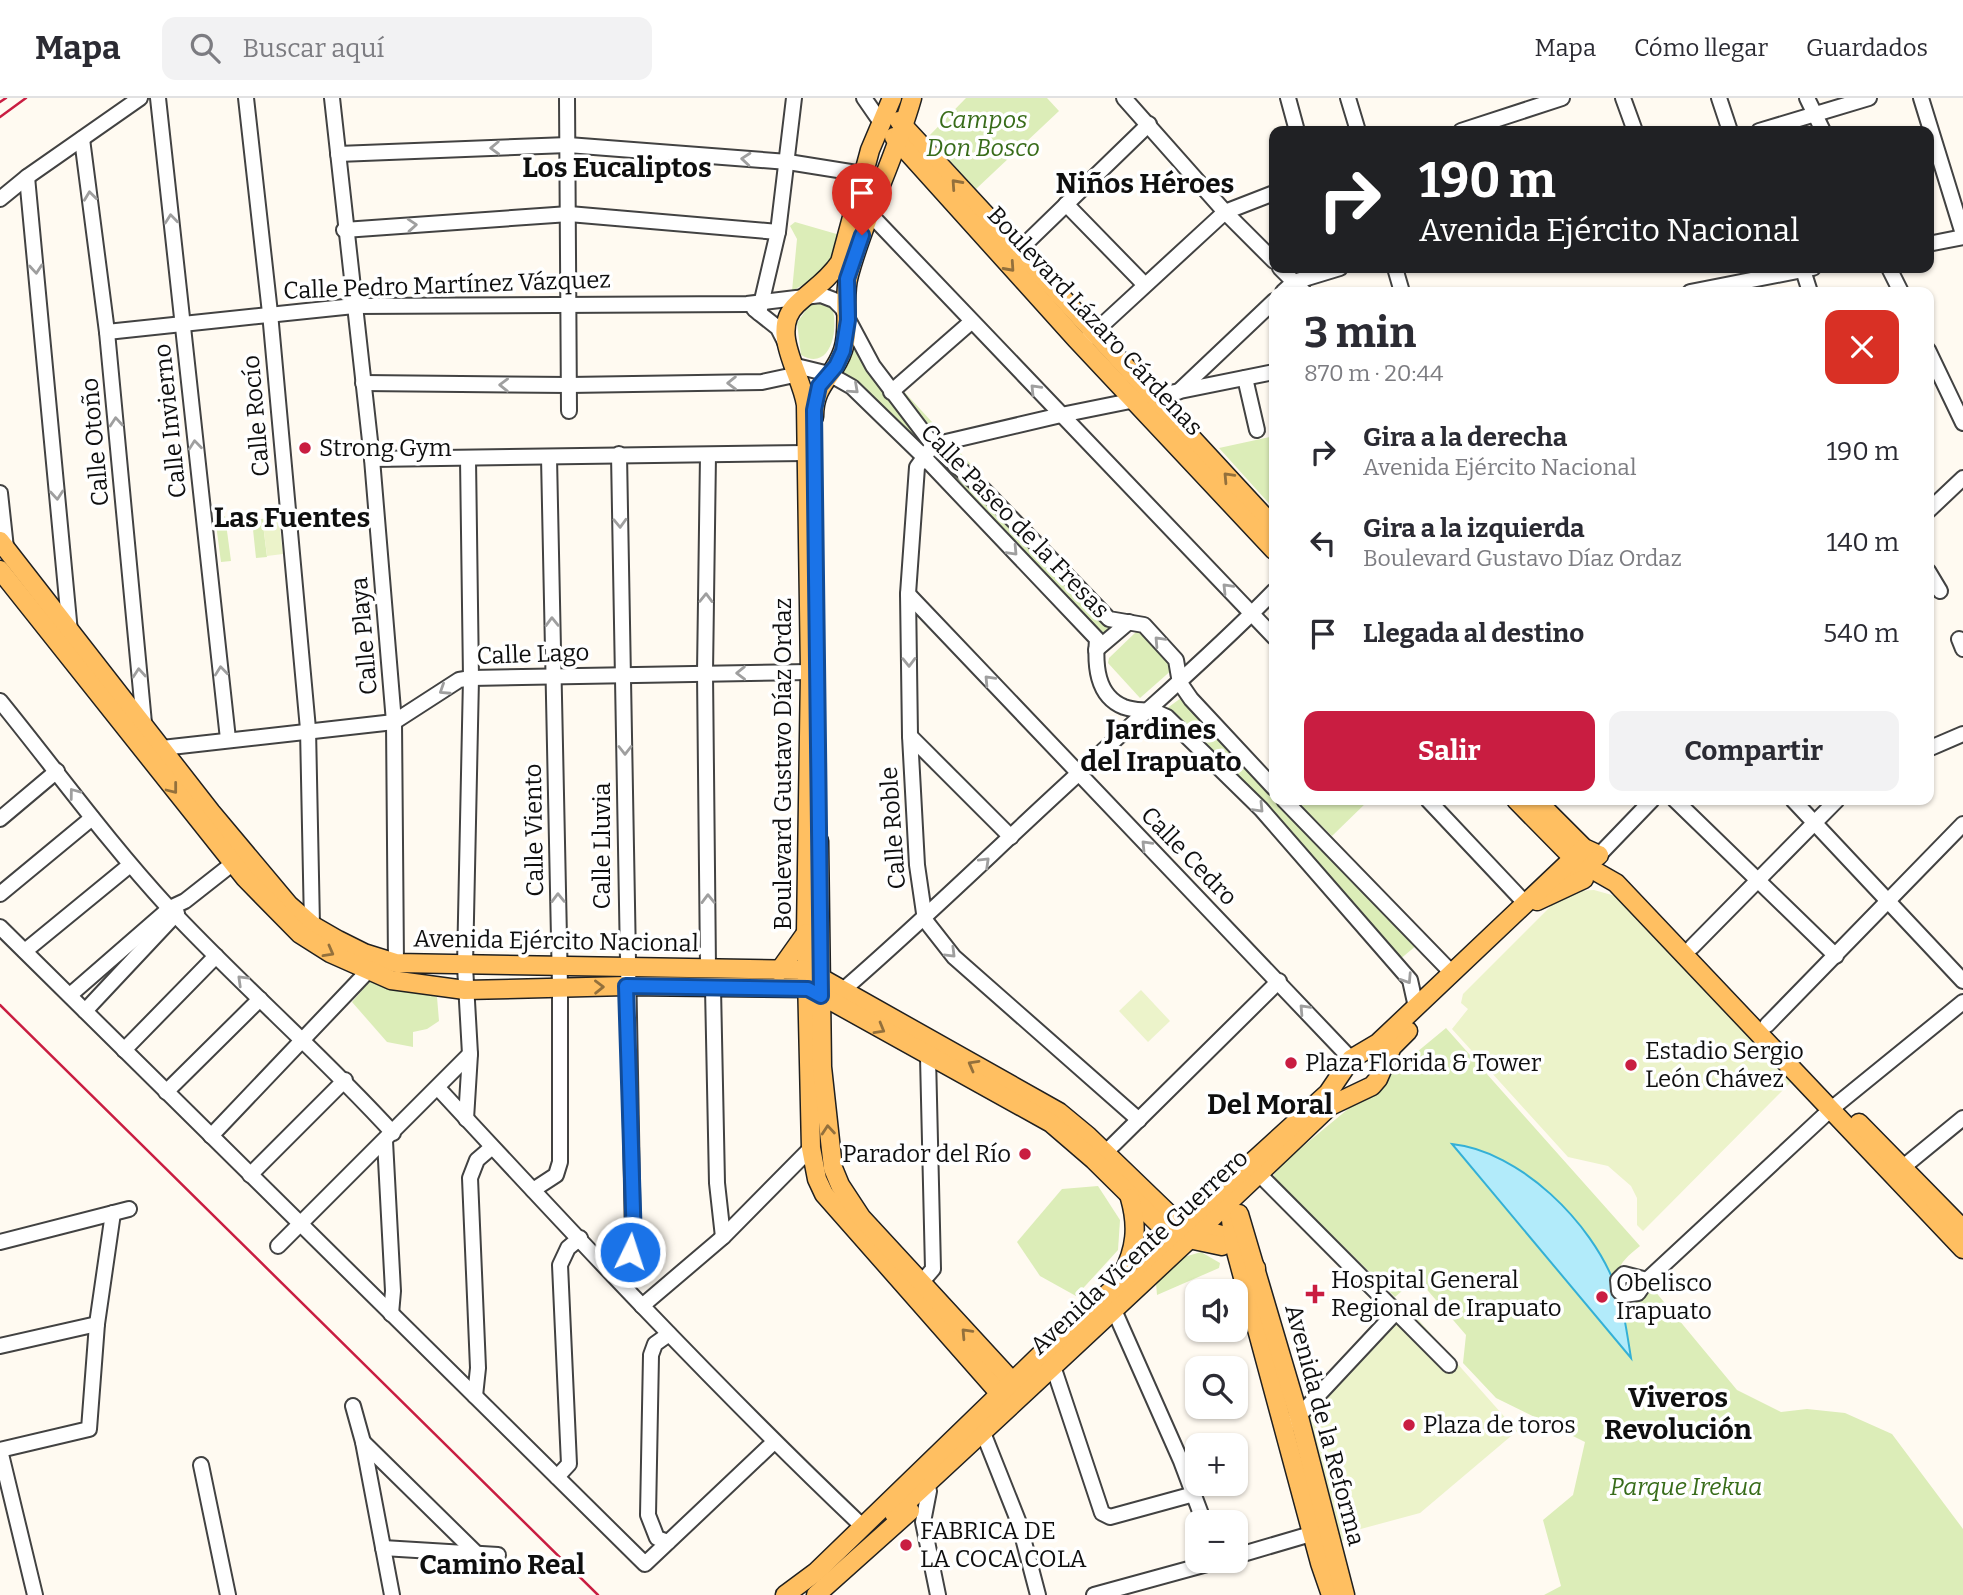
<!DOCTYPE html>
<html lang="es">
<meta charset="utf-8">
<style>
:root{--surface:#fff;--page:#f2f2f3;--text:#2b2b33;--muted:#7c7c81;--line:#e1e1e2;--accent:#c91d41}
body{margin:0;font-family:Bitter,serif;background:var(--page);color:var(--text);height:100vh;display:flex;flex-direction:column;font-size:26px;white-space:nowrap}
*{box-sizing:border-box;margin:0}
p{font-size:23px;color:var(--muted)}
.icon{flex:none;width:38px;height:38px;fill:none;stroke:currentColor;stroke-width:2;stroke-linecap:round;stroke-linejoin:round}
.map{position:relative;flex:1;overflow:hidden}
.drawer{position:absolute;left:1269px;top:189px;width:665px;height:518px;display:flex;flex-direction:column;background:var(--surface);border-radius:14px;box-shadow:0 2px 5px #0004}
.drawer>*{flex:none}
.hud{position:absolute;left:1269px;top:28px;width:665px;height:147px;border-radius:14px;box-shadow:0 2px 5px #0004;background:#202124;color:#fff;overflow:hidden}
.fabs{position:absolute;left:1185px;top:1181px;display:grid;gap:14px}
.fabs a{display:grid;place-items:center;width:63px;height:63px;border-radius:14px;background:var(--surface);box-shadow:0 2px 5px #0004;font-size:35px}
.pin{position:absolute;display:grid;place-items:center;width:60px;height:60px;color:#fff;margin:-72px -30px;border-radius:50% 50% 50% 0;rotate:-45deg;box-shadow:0 0 7px #0007}
.pin .icon{rotate:45deg}
.me{position:absolute;width:77px;margin:-38px;rotate:4deg;stroke-linejoin:round;filter:drop-shadow(0 0 5px #0008)}
.turn{display:flex;align-items:center;gap:24px;height:147px;padding:0 35px;font-size:32px}
.turn .icon{width:91px;height:91px;stroke-width:2.5}
.turn b{display:block;font-size:49px;line-height:60px}
.round{display:grid;place-items:center;flex:none;width:74px;height:74px;border-radius:14px;background:var(--page)}
.overview{display:flex;align-items:center;justify-content:space-between;height:119px;padding:0 35px}
h1{font-size:42px;font-weight:700;line-height:52px}
.action{display:flex;gap:14px;margin-top:auto;padding:14px 35px}
.action a{flex:1;height:80px;border-radius:14px;background:var(--accent);color:#fff;font-size:28px;font-weight:700;line-height:80px;text-align:center}
.action a+a{background:var(--page);color:var(--text)}
ul{padding:0;list-style:none}
li{display:flex;align-items:center;gap:21px;height:91px;padding:0 35px}
li div{flex:1}
li b{display:block;font-size:26px}
li em{font-style:normal}
header{display:flex;align-items:center;gap:42px;box-sizing:border-box;height:98px;padding:0 35px;background:var(--surface);border-bottom:2px solid var(--line)}
header strong{font-size:33px}
nav{display:flex;gap:38px;margin-inline-start:auto;font-size:24px}
.search{width:490px;height:63px;background:var(--page);display:flex;align-items:center;gap:18px;box-sizing:border-box;padding:0 24px;border-radius:14px;color:var(--muted);font-size:26px}
.map>svg:first-child{display:block}
</style>
<header>
<strong>Mapa</strong>
<div class="search"><svg class="icon" aria-label="search" viewBox="0 0 24 24"><circle cx="10" cy="10" r="6"/><path d="M15 15l6 6"/></svg>Buscar aquí</div>
<nav><a>Mapa</a><a>Cómo llegar</a><a>Guardados</a></nav>
</header>
<div class="map">
<svg width="1963" height="1497" viewBox="0 0 1963 1497">
<rect width="100%" height="100%" fill="#fffaf1"/>
<g fill="#dcedb8">
<path d="M966,0H1047L1059,13L976,91L928,39Z"/>
<path d="M795,124L840,137C829,170 822,177 792,193L797,141L790,128Z"/>
<path d="M819,203L831,207C840,227 832,275 801,257L797,225L810,206Z"/>
<path d="M851,236L1117,525L1097,541L841,272Z"/>
<path d="M1274,338V411L1219,350Z"/>
<path d="M225,418L231,463L221,464L215,419Z"/>
<path d="M270,420V425L263,426L267,459L256,460L252,422Z"/>
<path d="M1137,533L1144,535L1174,570L1140,600L1108,565L1109,560Z"/>
<path d="M1181,600L1274,698V702H1278L1417,847L1399,862L1166,611Z"/>
<path d="M1295,702H1369L1332,738Z"/>
<path d="M370,883L437,899L439,923L427,931L413,934V949L387,944L352,904Z"/>
<path d="M1446,930L1640,1148C1620,1164 1612,1173 1620,1199L1632,1203L1654,1192L1737,1292L1781,1314L1807,1311L1845,1315L1892,1336L1963,1431V1497H1544L1561,1488L1543,1422L1573,1397L1585,1344L1496,1300L1463,1265L1466,1237L1417,1180L1395,1199L1275,1081L1274,1076L1290,1059Z"/>
<path d="M1098,1088L1120,1122L1118,1152L1076,1198L1040,1178L1017,1144L1062,1091Z"/>
<path d="M1201,1154L1220,1165L1219,1170L1157,1197L1156,1185L1184,1159Z"/>
</g>
<g fill="#ecf3ca">
<path d="M279,424L283,456L267,458L263,426Z"/>
<path d="M1594,792L1619,799L1792,983L1643,1133L1637,1127V1100L1631,1088L1608,1068L1568,1059L1452,931L1468,911L1461,905L1463,896L1557,802L1575,793Z"/>
<path d="M1141,892L1170,923L1148,944L1119,913Z"/>
<path d="M1408,1210L1517,1333L1420,1415L1357,1432L1340,1445L1305,1322Z"/>
</g>
<path fill="#b2ebfa" stroke="#34b0d6" stroke-width="2" d="M1452,1046C1520,1053 1592,1125 1615,1187C1624,1210 1627,1236 1631,1260Z"/>
<g fill="none" stroke-linecap="round" stroke-linejoin="round">
<defs>
<g id="minor">
<path d="M158,0L228,641"/>
<path d="M246,0L270,215L308,631L312,827L309,832"/>
<path d="M332,0L372,361L394,624L396,865"/>
<path d="M567,0L569,313"/>
<path d="M864,0L882,26"/>
<path d="M1124,0L1225,114L1274,163"/>
<path d="M1288,0L1297,33"/>
<path d="M1348,0L1358,33"/>
<path d="M1623,0L1635,33"/>
<path d="M1719,0L1730,33"/>
<path d="M1807,0L1823,33"/>
<path d="M1921,0L1963,136"/>
<path d="M1461,33L1562,0"/>
<path d="M1759,33L1869,0"/>
<path d="M82,41L107,234L144,625L140,629"/>
<path d="M338,56L568,47L788,64L863,76"/>
<path d="M27,79L70,534"/>
<path d="M0,101L27,79L140,0"/>
<path d="M1066,106L1144,186"/>
<path d="M869,115L1274,539"/>
<path d="M344,132L569,116L778,134"/>
<path d="M1928,146L1963,139"/>
<path d="M1018,153L1149,26"/>
<path d="M1280,170L1304,194"/>
<path d="M1395,170L1402,194"/>
<path d="M1889,170L1901,194"/>
<path d="M1803,172L1810,194"/>
<path d="M1283,194L1294,184L1340,170"/>
<path d="M1690,194L1813,170"/>
<path d="M754,211L778,230L785,244"/>
<path d="M759,215L778,134L794,0"/>
<path d="M107,234L354,208L747,206L821,197L834,202L842,210L873,268L933,347L984,392L1109,521L1144,527L1176,562L1180,585L1191,601L1274,690"/>
<path d="M1087,241L1225,114L1274,95"/>
<path d="M1928,252L1963,325"/>
<path d="M792,267L829,276L852,289L923,358L1097,541C1095,566 1096,598 1124,609C1141,615 1148,609 1167,619L1261,711L1410,882L1416,909"/>
<path d="M1245,280L1257,332"/>
<path d="M363,285L569,287L762,284L799,276"/>
<path d="M891,294L971,224"/>
<path d="M1178,294L1274,203"/>
<path d="M708,357L705,575L708,869"/>
<path d="M372,361L806,355"/>
<path d="M0,395L6,450"/>
<path d="M1928,413L1963,380"/>
<path d="M1928,473L1940,493"/>
<path d="M908,496L1351,961"/>
<path d="M1959,541L1963,551"/>
<path d="M1096,552L1129,524"/>
<path d="M0,603C56,672 108,744 168,809C241,887 321,956 393,1035"/>
<path d="M910,638L1011,739"/>
<path d="M1928,651L1963,636"/>
<path d="M155,655L162,650L394,624L459,582L471,580L810,574"/>
<path d="M1284,702L1451,874"/>
<path d="M1428,702L1525,805"/>
<path d="M1675,702L1836,858"/>
<path d="M1793,702L1963,883"/>
<path d="M0,721L57,673"/>
<path d="M1599,757L1652,702"/>
<path d="M0,796L92,720"/>
<path d="M0,829L645,1466L774,1344"/>
<path d="M1692,849L1837,702"/>
<path d="M25,853L130,767"/>
<path d="M713,890L717,1085L723,1139"/>
<path d="M843,892C924,822 1000,747 1079,675C1144,614 1212,557 1274,493"/>
<path d="M70,897L170,810L185,803L241,759"/>
<path d="M85,913L177,815"/>
<path d="M1767,927L1963,726"/>
<path d="M124,952L216,858"/>
<path d="M438,990C575,1138 712,1285 858,1424"/>
<path d="M166,994L260,901"/>
<path d="M466,1021L470,956L465,868L471,580L468,361"/>
<path d="M1139,1022L954,859L925,822L917,767L910,638L908,496L917,369L933,347L1061,317L1274,274"/>
<path d="M211,1038L368,873"/>
<path d="M385,1043L393,1193L391,1216"/>
<path d="M1106,1054L1279,883"/>
<path d="M1902,1070L1963,1020"/>
<path d="M1259,1076L1449,1267"/>
<path d="M250,1077L345,982"/>
<path d="M533,1092L556,1077L560,1064V889L549,359"/>
<path d="M0,1144L129,1111"/>
<path d="M278,1148L470,956"/>
<path d="M608,1170L630,1154L633,1144C626,881 626,619 619,356"/>
<path d="M1647,1182L1624,1176L1618,1182L1619,1193L1624,1197L1638,1195L1647,1182L1830,1012L1963,904"/>
<path d="M921,1185L933,1171L928,959"/>
<path d="M642,1208L723,1139L811,1050"/>
<path d="M1114,1212L1181,1363L1204,1424"/>
<path d="M0,1248L97,1226"/>
<path d="M1053,1268L1102,1415L1110,1419L1194,1396"/>
<path d="M475,1298L478,1270L470,1080L477,1062L491,1050"/>
<path d="M353,1308L363,1344L392,1497"/>
<path d="M1294,1323L1395,1215"/>
<path d="M982,1332L1019,1425L1038,1497"/>
<path d="M363,1344L477,1456"/>
<path d="M201,1367L228,1497"/>
<path d="M557,1379L569,1366L560,1167L568,1150L580,1140"/>
<path d="M929,1393L923,1424L938,1497"/>
<path d="M668,1444L657,1440L648,1417L651,1257L655,1246L669,1236"/>
<path d="M383,1450L498,1457"/>
<path d="M1236,1458L1321,1433"/>
<path d="M35,1497L0,1352L89,1331L97,1226L113,1115"/>
<path d="M1094,1497L1218,1463"/>
</g>
<g id="major">
<path d="M892,0L870,52L840,164C828,182 813,191 797,206C768,233 802,276 806,307L810,574L806,835L811,1050L817,1081L824,1096L1001,1297"/>
<path d="M899,23L1274,429"/>
<path d="M894,39L1076,241L1274,452"/>
<path d="M814,319C814,285 834,280 843,252C851,228 842,201 849,177C865,117 895,61 912,0"/>
<path d="M0,443L211,714L289,807L312,827L338,842L364,855L396,865L807,872L1059,1014L1088,1038L1172,1119L1182,1126L1225,1138L1256,1170"/>
<path d="M0,472L245,780L300,836L330,855L391,882L465,892L626,888L808,890L1051,1025L1094,1062L1170,1137L1222,1148"/>
<path d="M1516,702L1574,761L1616,785L1963,1151"/>
<path d="M1536,702L1584,750L1595,755"/>
<path d="M819,743L822,969L833,1070L840,1087L861,1119L1013,1284"/>
<path d="M1570,779L1599,757"/>
<path d="M1537,803L1584,781"/>
<path d="M779,873L806,835"/>
<path d="M1859,1025L1963,1131"/>
<path d="M1228,1098L1234,1146L1320,1465L1331,1497"/>
<path d="M1239,1116L1299,1319L1345,1497"/>
<path d="M1122,1177C1136,1151 1138,1128 1130,1100"/>
<path d="M894,1416C1040,1281 1186,1146 1330,1008L1372,988L1378,981L1392,949L1408,933"/>
<path d="M785,1497L816,1474L1039,1258L1328,995L1351,961L1378,945L1584,750"/>
<path d="M816,1497L910,1413"/>
</g>
</defs>
<use href="#minor" stroke="#424242" stroke-width="18"/>
<use href="#major" stroke="#202020" stroke-width="21"/>
<use href="#minor" stroke="#fff" stroke-width="14"/>
<use href="#major" stroke="#ffbf61" stroke-width="18"/>
<g stroke="#c91d41" stroke-width="2.5">
<path d="M0,4L6,0"/>
<path d="M0,19L26,0"/>
<path d="M0,907L598,1497"/>
</g>
</g>
<defs><path id="oneway-chevron" d="M-2-3.5L2.5 0L-2 3.5" fill="none" stroke-width="1.6" stroke-linecap="round" stroke-linejoin="round" transform="scale(1.75)"/></defs>
<g stroke="#9f9f9f">
<use href="#oneway-chevron" transform="translate(495 50) rotate(178)"/>
<use href="#oneway-chevron" transform="translate(746 61) rotate(-175)"/>
<use href="#oneway-chevron" transform="translate(90 98) rotate(-97)"/>
<use href="#oneway-chevron" transform="translate(171 121) rotate(-96)"/>
<use href="#oneway-chevron" transform="translate(412 127) rotate(-4)"/>
<use href="#oneway-chevron" transform="translate(36 171) rotate(85)"/>
<use href="#oneway-chevron" transform="translate(732 285) rotate(179)"/>
<use href="#oneway-chevron" transform="translate(504 287) rotate(-179)"/>
<use href="#oneway-chevron" transform="translate(854 291) rotate(42)"/>
<use href="#oneway-chevron" transform="translate(1035 291) rotate(-134)"/>
<use href="#oneway-chevron" transform="translate(116 324) rotate(-95)"/>
<use href="#oneway-chevron" transform="translate(195 347) rotate(-96)"/>
<use href="#oneway-chevron" transform="translate(57 397) rotate(85)"/>
<use href="#oneway-chevron" transform="translate(620 425) rotate(88)"/>
<use href="#oneway-chevron" transform="translate(1013 453) rotate(47)"/>
<use href="#oneway-chevron" transform="translate(1227 490) rotate(-134)"/>
<use href="#oneway-chevron" transform="translate(706 500) rotate(-89)"/>
<use href="#oneway-chevron" transform="translate(552 524) rotate(-91)"/>
<use href="#oneway-chevron" transform="translate(1159 543) rotate(-133)"/>
<use href="#oneway-chevron" transform="translate(909 564) rotate(89)"/>
<use href="#oneway-chevron" transform="translate(221 573) rotate(-96)"/>
<use href="#oneway-chevron" transform="translate(139 575) rotate(-95)"/>
<use href="#oneway-chevron" transform="translate(741 575) rotate(179)"/>
<use href="#oneway-chevron" transform="translate(989 582) rotate(-133)"/>
<use href="#oneway-chevron" transform="translate(444 592) rotate(147)"/>
<use href="#oneway-chevron" transform="translate(625 652) rotate(90)"/>
<use href="#oneway-chevron" transform="translate(74 695) rotate(-127)"/>
<use href="#oneway-chevron" transform="translate(1259 710) rotate(46)"/>
<use href="#oneway-chevron" transform="translate(1146 747) rotate(-134)"/>
<use href="#oneway-chevron" transform="translate(985 764) rotate(-44)"/>
<use href="#oneway-chevron" transform="translate(558 800) rotate(-91)"/>
<use href="#oneway-chevron" transform="translate(708 801) rotate(-91)"/>
<use href="#oneway-chevron" transform="translate(951 855) rotate(45)"/>
<use href="#oneway-chevron" transform="translate(1407 881) rotate(57)"/>
<use href="#oneway-chevron" transform="translate(242 882) rotate(-136)"/>
<use href="#oneway-chevron" transform="translate(1304 911) rotate(-133)"/>
</g>
<g stroke="#93703c">
<use href="#oneway-chevron" transform="translate(956 86) rotate(-132)"/>
<use href="#oneway-chevron" transform="translate(1010 169) rotate(48)"/>
<use href="#oneway-chevron" transform="translate(1228 379) rotate(-133)"/>
<use href="#oneway-chevron" transform="translate(173 691) rotate(52)"/>
<use href="#oneway-chevron" transform="translate(329 854) rotate(29)"/>
<use href="#oneway-chevron" transform="translate(599 889) rotate(-1)"/>
<use href="#oneway-chevron" transform="translate(880 931) rotate(30)"/>
<use href="#oneway-chevron" transform="translate(973 967) rotate(-151)"/>
<use href="#oneway-chevron" transform="translate(828 1032) rotate(-95)"/>
<use href="#oneway-chevron" transform="translate(966 1235) rotate(-133)"/>
</g>
<g fill="none" stroke-linecap="round" stroke-linejoin="round">
<defs>
<path id="route" d="M630,1154L634,1144L626,888L808,891L821,898L814,312L819,288L836,268L843,253L848,222L847,181L862,137"/>
</defs>
<use href="#route" stroke="#114b97" stroke-width="18"/>
<use href="#route" stroke="#1a73e8" stroke-width="12"/>
</g>
<g fill="#c91d41" stroke="#fff" stroke-width="2.5">
<circle cx="305" cy="350" r="7"/>
<circle cx="1291" cy="965" r="7"/>
<circle cx="1631" cy="967" r="7"/>
<circle cx="1025" cy="1056" r="7"/>
<path d="M1311.5 1185.5h7v7h7v7h-7v7h-7v-7h-7v-7h7z"/>
<circle cx="1602" cy="1199" r="7"/>
<circle cx="1409" cy="1327" r="7"/>
<circle cx="906" cy="1447" r="7"/>
</g>
<g text-anchor="middle" dominant-baseline="central" stroke-width="7" stroke-linejoin="round" paint-order="stroke">
<g font-size="24" font-style="italic" fill="#386c1a" stroke="#fff">
<text x="983" y="22">Campos<tspan x="983" dy="28">Don Bosco</tspan></text>
<text x="1686" y="1389">Parque Irekua</text>
</g>
<g font-size="24" fill="#0f0f0f" stroke="#fff">
<text transform="translate(447 187) rotate(-2)">Calle Pedro Martínez Vázquez</text>
<text transform="translate(1095 223) rotate(47)">Boulevard Lázaro Cárdenas</text>
<text transform="translate(256 318) rotate(-95)">Calle Rocío</text>
<text transform="translate(170 323) rotate(-96)">Calle Invierno</text>
<text transform="translate(95 344) rotate(-95)">Calle Otoño</text>
<text transform="translate(1015 423) rotate(46)">Calle Paseo de la Fresas</text>
<text transform="translate(364 538) rotate(-95)">Calle Playa</text>
<text transform="translate(533 556) rotate(-2)">Calle Lago</text>
<text transform="translate(783 666) rotate(-90)">Boulevard Gustavo Díaz Ordaz</text>
<text transform="translate(893 730) rotate(-94)">Calle Roble</text>
<text transform="translate(534 732) rotate(-91)">Calle Viento</text>
<text transform="translate(602 748) rotate(-90)">Calle Lluvia</text>
<text transform="translate(1189 758) rotate(46)">Calle Cedro</text>
<text transform="translate(556 843) rotate(1)">Avenida Ejército Nacional</text>
<text transform="translate(1139 1154) rotate(-43)">Avenida Vicente Guerrero</text>
<text transform="translate(1325 1327) rotate(75)">Avenida de la Reforma</text>
</g>
<g font-size="24" fill="#0f0f0f" stroke="#fff" text-anchor="start">
<text x="319" y="350">Strong Gym</text>
<text x="1645" y="953">Estadio Sergio<tspan x="1645" dy="28">León Chávez</tspan></text>
<text x="1305" y="965">Plaza Florida &amp; Tower</text>
<text x="1011" y="1056" text-anchor="end">Parador del Río</text>
<text x="1331" y="1182">Hospital General<tspan x="1331" dy="28">Regional de Irapuato</tspan></text>
<text x="1616" y="1185">Obelisco<tspan x="1616" dy="28">Irapuato</tspan></text>
<text x="1423" y="1327">Plaza de toros</text>
<text x="920" y="1433">FABRICA DE<tspan x="920" dy="28">LA COCA COLA</tspan></text>
</g>
<g font-size="28" font-weight="bold" fill="#0f0f0f" stroke="#fff">
<text x="617" y="69">Los Eucaliptos</text>
<text x="1145" y="85">Niños Héroes</text>
<text x="292" y="419">Las Fuentes</text>
<text x="1161" y="631">Jardines<tspan x="1161" dy="32">del Irapuato</tspan></text>
<text x="1270" y="1006">Del Moral</text>
<text x="1678" y="1299">Viveros<tspan x="1678" dy="32">Revolución</tspan></text>
<text x="502" y="1466">Camino Real</text>
</g>
</g>
</svg>
<div class="fabs">
<a><svg class="icon" aria-label="sound" viewBox="0 0 24 24"><path d="M4 9h4l5-4v14l-5-4H4zM17 9q2 3 0 6"/></svg></a>
<a><svg class="icon" aria-label="search" viewBox="0 0 24 24"><circle cx="10" cy="10" r="6"/><path d="M15 15l6 6"/></svg></a>
<a>+</a>
<a>−</a>
</div>
<div class="pin" style="left:862px;top:137px;background:#d93025"><svg class="icon" aria-label="arrive" viewBox="0 0 24 24"><path d="M6 21V4h12l-3 4 3 4H6"/></svg></div>
<svg class="me" style="left:630px;top:1154px" viewBox="-20 -20 40 40"><circle r="17" fill="#1a73e8" stroke="#fff" stroke-width="3"/><path d="M0-11L8 9 0 5-8 9z" fill="#fff"/></svg>
<div class="hud">
<div class="turn"><svg class="icon" aria-label="right" viewBox="0 0 24 24"><path d="M7 20v-9h11M14 6l5 5-5 5"/></svg><div><b>190 m</b>Avenida Ejército Nacional</div></div>
</div>
<section class="drawer">
<div class="overview"><div><h1>3 min</h1><p>870 m · 20:44</p></div><a class="round" style="background:#d93025;color:#fff"><svg class="icon" aria-label="close" viewBox="0 0 24 24"><path d="M6 6l12 12M18 6L6 18"/></svg></a></div>
<ul>
<li><svg class="icon" aria-label="right" viewBox="0 0 24 24"><path d="M7 20v-9h11M14 6l5 5-5 5"/></svg><div><b>Gira a la derecha</b><p>Avenida Ejército Nacional</p></div><em>190 m</em></li>
<li><svg class="icon" aria-label="left" viewBox="0 0 24 24"><path d="M17 20v-9H6M10 6l-5 5 5 5"/></svg><div><b>Gira a la izquierda</b><p>Boulevard Gustavo Díaz Ordaz</p></div><em>140 m</em></li>
<li><svg class="icon" aria-label="arrive" viewBox="0 0 24 24"><path d="M6 21V4h12l-3 4 3 4H6"/></svg><div><b>Llegada al destino</b></div><em>540 m</em></li>
</ul>
<div class="action"><a>Salir</a><a>Compartir</a></div>
</section>
</div>
